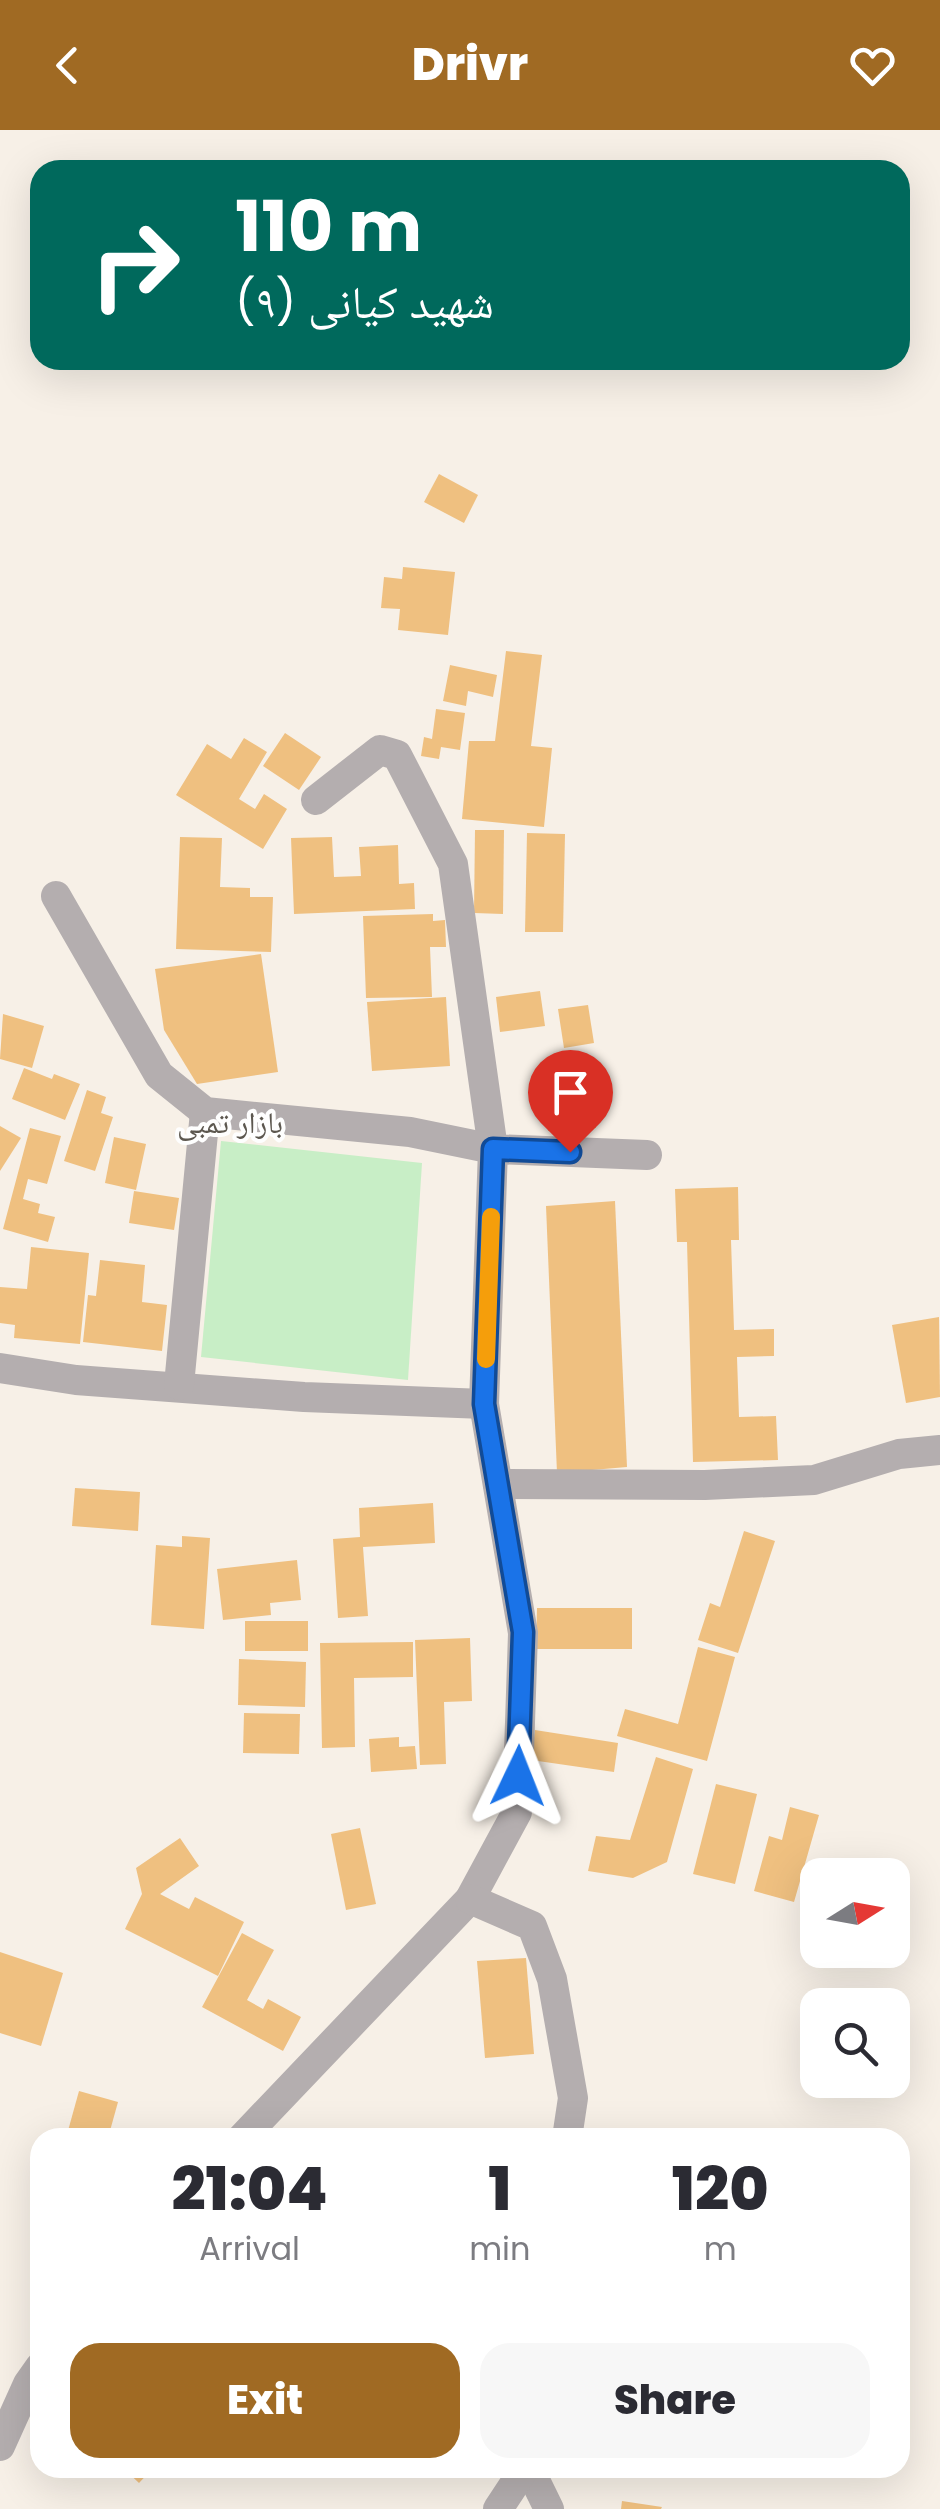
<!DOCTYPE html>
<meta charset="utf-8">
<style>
:root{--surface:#fff;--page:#f7f7f7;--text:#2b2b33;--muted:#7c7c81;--accent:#a06a23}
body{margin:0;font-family:Poppins,"Noto Naskh Arabic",sans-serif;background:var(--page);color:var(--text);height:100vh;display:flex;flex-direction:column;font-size:38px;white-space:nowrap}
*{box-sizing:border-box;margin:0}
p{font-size:32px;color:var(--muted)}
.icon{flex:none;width:55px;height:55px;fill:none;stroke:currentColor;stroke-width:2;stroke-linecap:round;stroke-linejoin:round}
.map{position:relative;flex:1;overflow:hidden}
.panel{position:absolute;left:30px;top:1998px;width:880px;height:350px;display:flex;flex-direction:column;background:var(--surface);border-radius:30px;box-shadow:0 10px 40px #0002}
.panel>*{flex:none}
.guide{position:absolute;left:30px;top:30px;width:880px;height:210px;border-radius:30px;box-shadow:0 10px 40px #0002;background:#00695c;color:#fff;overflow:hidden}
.needle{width:65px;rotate:79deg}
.fabs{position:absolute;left:800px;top:1728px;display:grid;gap:20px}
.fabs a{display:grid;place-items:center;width:110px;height:110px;border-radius:20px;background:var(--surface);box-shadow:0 10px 40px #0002;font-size:50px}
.pin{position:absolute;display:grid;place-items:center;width:85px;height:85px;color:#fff;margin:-102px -42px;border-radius:50% 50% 50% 0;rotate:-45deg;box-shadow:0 0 10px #0007}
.pin .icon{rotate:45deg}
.me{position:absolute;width:110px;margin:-55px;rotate:2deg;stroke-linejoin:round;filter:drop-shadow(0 0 8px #0008)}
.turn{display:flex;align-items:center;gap:35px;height:210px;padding:0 40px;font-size:45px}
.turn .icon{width:130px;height:130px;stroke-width:2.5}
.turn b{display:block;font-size:70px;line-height:85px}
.eta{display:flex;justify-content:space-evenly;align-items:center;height:170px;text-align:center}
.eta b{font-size:60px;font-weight:800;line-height:70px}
.button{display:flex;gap:20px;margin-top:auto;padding:20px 40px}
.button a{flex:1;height:115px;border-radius:30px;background:var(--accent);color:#fff;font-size:40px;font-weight:800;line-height:115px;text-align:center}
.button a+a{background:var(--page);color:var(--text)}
header{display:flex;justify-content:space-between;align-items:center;height:130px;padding:0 40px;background:var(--accent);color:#fff;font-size:45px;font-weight:800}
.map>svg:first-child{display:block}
</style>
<header><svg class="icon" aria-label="back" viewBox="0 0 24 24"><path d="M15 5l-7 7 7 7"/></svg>Drivr<svg class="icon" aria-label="heart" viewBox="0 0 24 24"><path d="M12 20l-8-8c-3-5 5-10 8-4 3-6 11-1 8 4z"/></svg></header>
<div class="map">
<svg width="940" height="2379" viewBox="0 0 940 2379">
<rect width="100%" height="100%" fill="#f7f0e7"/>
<path fill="#c8eec6" d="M221,1011L422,1033L408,1250L201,1227Z"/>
<g fill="#efc080">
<path d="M439,344L478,365L464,393L424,372Z"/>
<path d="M403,437L455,442L448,505L398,500L400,479L381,478L384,447L402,449Z"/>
<path d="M506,521L542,525L531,616L552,618L544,697L462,689L469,611H495Z"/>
<path d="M450,535L497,545L493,567L468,561L466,576L443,571Z"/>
<path d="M436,579L465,583L460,620L441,617L439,629L421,626L424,607L432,609Z"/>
<path d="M285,603L321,627L299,660L263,636Z"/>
<path d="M244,608L267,622L239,669L255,679L264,664L287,679L263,719L176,665L207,614L231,629Z"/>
<path d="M475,700H504L503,784L474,783Z"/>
<path d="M527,703L565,704L563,802H525Z"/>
<path d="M180,707L222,708L220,757L250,758V767H273L271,822L176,819Z"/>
<path d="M332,707L334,747L361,746L359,717L398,715L399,754L414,753L415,779L294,784L291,708Z"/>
<path d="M433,784V791L445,790L446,817H430L432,867L366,868L363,786Z"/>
<path d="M261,824L278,942L197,954L164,900L155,839Z"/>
<path d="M540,861L545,896L500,902L496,867Z"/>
<path d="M446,867L450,936L372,941L367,872Z"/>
<path d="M588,875L594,913L564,918L558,879Z"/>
<path d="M3,884L44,896L32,938L0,929Z"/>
<path d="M24,938L52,949L54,944L80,954L65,990L12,969Z"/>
<path d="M593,945L596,998L548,1001L545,947Z"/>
<path d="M87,960L106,967L101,983L113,987L95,1041L64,1031Z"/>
<path d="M0,996L21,1008L0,1041Z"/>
<path d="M30,998L61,1006L47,1054L28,1049L23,1069L40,1074L38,1083L55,1087L48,1112L3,1099Z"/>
<path d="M114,1007L146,1014L136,1060L105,1053Z"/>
<path d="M738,1057L739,1110H731L734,1200L774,1199V1226L737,1227L739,1287L776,1286L778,1330L693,1332L687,1112H677L675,1059Z"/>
<path d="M134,1061L179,1068L174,1100L129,1093Z"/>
<path d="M615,1071L627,1337L557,1343L546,1076Z"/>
<path d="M31,1117L89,1123L80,1214L14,1208L15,1195L0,1193V1157L27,1159Z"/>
<path d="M100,1130L145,1135L142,1172L167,1175L162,1221L83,1212L88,1165L96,1166Z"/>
<path d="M939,1187L940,1267L906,1273L892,1195Z"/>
<path d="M75,1358L140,1362L138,1401L72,1396Z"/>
<path d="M433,1373L435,1413L363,1417L368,1486L338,1488L333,1409L360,1407L359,1378Z"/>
<path d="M744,1401L775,1411L738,1523L698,1510L710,1473L720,1477Z"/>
<path d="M182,1406L210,1408L204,1499L151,1495L156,1415L182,1417Z"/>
<path d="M297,1430L301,1470L270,1473L271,1485L223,1490L217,1439Z"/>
<path d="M537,1478H632V1519H536Z"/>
<rect x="245" y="1491" width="63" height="30"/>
<path d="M470,1508L472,1571L444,1572L446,1634L420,1635L415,1510Z"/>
<path d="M413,1512V1547L354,1548L355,1617L322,1618L320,1513Z"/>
<path d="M698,1517L735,1527L707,1631L617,1606L625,1579L678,1594Z"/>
<path d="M239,1529L306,1532L305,1577L238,1575Z"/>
<path d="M244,1583L300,1584L299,1624L243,1623Z"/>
<path d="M535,1600L618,1613L614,1642L531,1630Z"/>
<path d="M399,1607V1617L415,1616L417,1639L371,1642L369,1609Z"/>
<path d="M656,1627L693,1639L667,1732L633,1748L588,1741L596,1706L630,1710Z"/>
<path d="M716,1654L757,1664L735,1754L693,1744Z"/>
<path d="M790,1677L819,1685L794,1772L754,1761L769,1706L782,1710Z"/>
<path d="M360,1698L376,1774L346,1780L331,1704Z"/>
<path d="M180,1708L199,1736L160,1764L189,1779L195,1767L244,1792L218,1846L125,1799L142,1764L136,1738Z"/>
<path d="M242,1803L274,1820L247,1870L263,1879L268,1869L301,1887L283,1921L202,1877Z"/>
<path d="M0,1822L63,1843L41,1916L0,1903Z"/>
<path d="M526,1828L534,1924L485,1928L477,1831Z"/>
<path d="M79,1961L118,1972L108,2008H66Z"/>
<path d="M123,2338H153L139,2353Z"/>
<path d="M622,2371L662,2377L661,2379H621Z"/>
</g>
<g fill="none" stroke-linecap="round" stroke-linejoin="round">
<g stroke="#b4aeaf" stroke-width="30">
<path d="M316,670L380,620L397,625L453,734L493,1019L647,1025"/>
<path d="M56,766L159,945L205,982L410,1002L493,1019L484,1274L523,1503L517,1682L470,1769L242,2008"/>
<path d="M0,1238L76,1250L304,1267L484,1274"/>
<path d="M179,1255L205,982"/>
<path d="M498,1354L705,1355L814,1350L899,1324L940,1320"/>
<path d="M470,1769L532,1796L552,1849L573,1968L567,2008"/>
<path d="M0,2316L28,2254L40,2237"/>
<path d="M529,2338L549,2379"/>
<path d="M498,2379L525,2338"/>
</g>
</g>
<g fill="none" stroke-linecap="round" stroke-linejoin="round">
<defs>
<path id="route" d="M518,1646L523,1502L484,1274L493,1019L570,1022"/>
</defs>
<use href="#route" stroke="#114b97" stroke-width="25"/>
<use href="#route" stroke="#1a73e8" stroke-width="18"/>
<path stroke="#f59e0b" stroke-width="18" d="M486,1229L491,1087"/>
</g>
<g text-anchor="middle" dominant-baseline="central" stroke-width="8" stroke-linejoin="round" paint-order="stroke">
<g font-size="30" fill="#5c574f" stroke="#fefefe">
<text x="230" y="992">بازار تمبی</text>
</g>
</g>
</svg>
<div class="fabs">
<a><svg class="needle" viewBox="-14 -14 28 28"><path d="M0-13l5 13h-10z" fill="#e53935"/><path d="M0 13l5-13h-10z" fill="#7c7c81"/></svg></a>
<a><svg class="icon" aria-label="search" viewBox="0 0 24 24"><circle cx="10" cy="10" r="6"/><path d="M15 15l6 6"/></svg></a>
</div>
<div class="pin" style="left:570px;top:1022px;background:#d93025"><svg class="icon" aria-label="arrive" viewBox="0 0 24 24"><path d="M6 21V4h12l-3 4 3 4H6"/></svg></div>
<svg class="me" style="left:518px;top:1646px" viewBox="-20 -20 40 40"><path d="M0-17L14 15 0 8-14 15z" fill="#1a73e8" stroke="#fff" stroke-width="4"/></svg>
<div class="guide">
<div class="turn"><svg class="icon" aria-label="right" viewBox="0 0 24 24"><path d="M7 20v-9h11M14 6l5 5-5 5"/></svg><div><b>110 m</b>شهید کیانی (۹)</div></div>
</div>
<section class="panel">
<div class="eta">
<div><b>21:04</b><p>Arrival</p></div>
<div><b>1</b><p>min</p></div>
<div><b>120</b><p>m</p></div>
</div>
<div class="button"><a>Exit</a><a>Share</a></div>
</section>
</div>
